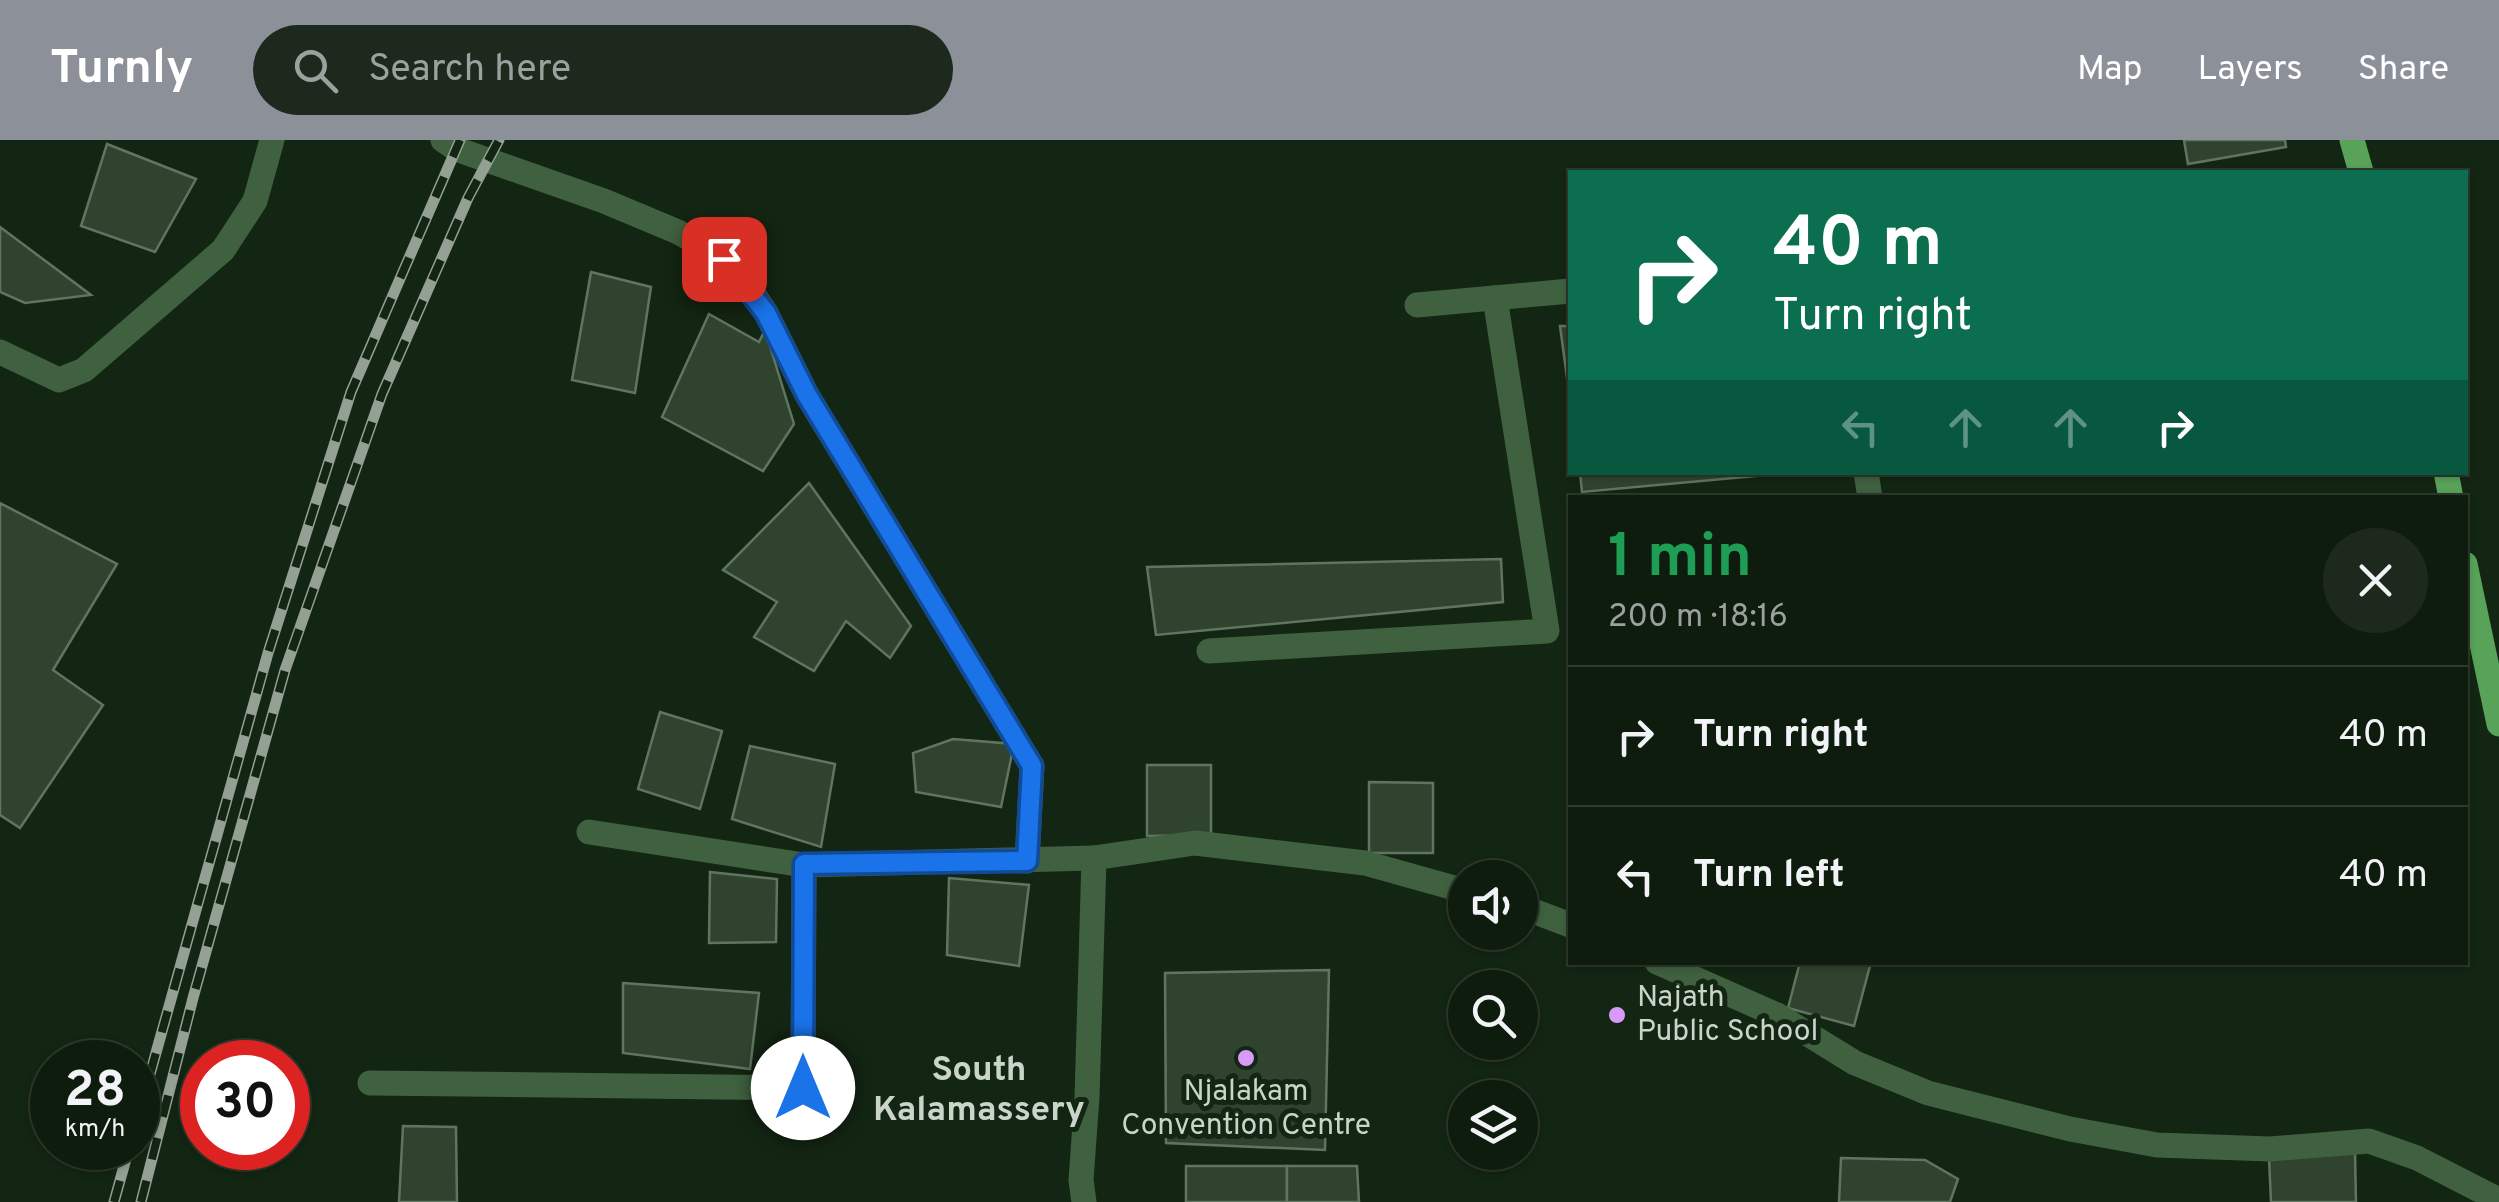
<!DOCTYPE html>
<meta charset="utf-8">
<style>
:root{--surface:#0e1c0e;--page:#1c291c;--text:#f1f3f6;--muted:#9ba19e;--line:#2e3a2e;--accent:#8c9099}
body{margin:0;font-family:Overpass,sans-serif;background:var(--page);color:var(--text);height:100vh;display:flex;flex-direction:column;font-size:38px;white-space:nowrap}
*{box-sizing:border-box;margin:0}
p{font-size:32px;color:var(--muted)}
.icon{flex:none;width:55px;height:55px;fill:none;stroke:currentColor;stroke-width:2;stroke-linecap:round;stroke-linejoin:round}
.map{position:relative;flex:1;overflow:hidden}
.sheet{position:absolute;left:1568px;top:355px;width:900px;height:470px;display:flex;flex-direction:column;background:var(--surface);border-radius:0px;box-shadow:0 2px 8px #0004,0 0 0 2px var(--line)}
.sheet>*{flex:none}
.top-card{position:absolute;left:1568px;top:30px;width:900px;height:305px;border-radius:0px;box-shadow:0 2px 8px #0004,0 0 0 2px var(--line);background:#0b6e4f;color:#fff;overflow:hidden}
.tools{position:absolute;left:1448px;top:720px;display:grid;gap:20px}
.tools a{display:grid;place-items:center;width:90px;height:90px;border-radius:50%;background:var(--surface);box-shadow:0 2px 8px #0004,0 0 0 2px var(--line);font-size:50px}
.speed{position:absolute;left:30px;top:900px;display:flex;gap:20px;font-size:50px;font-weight:700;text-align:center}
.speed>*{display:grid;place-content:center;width:130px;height:130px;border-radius:50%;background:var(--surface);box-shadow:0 2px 8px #0004,0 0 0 2px var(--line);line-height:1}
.speed small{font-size:25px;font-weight:400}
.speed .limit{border:15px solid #d22;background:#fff;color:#111}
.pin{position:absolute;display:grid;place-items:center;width:85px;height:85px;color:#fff;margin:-42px;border-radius:20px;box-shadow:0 5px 15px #0006}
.me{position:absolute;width:110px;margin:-55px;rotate:0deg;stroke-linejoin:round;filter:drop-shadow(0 0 8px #0008)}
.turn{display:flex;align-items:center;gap:35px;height:210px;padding:0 40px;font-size:45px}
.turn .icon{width:130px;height:130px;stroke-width:2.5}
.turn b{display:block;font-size:70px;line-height:85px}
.lanes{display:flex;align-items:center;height:95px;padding:0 40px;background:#0003;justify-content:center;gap:50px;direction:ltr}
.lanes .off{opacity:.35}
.round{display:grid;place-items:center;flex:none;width:105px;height:105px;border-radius:52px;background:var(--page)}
.overview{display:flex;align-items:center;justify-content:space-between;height:170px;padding:0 40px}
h1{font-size:60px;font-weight:700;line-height:75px;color:#1e9e55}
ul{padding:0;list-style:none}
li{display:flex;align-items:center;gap:30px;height:140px;padding:0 40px;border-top:2px solid var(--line)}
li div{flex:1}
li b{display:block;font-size:38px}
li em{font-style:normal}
header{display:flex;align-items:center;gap:60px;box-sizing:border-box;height:140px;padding:0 50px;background:var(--accent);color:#fff}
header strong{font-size:48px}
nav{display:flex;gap:55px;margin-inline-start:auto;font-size:35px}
.search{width:700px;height:90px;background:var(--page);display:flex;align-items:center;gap:25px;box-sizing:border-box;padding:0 35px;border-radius:55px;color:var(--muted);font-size:38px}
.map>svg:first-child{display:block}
</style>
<header>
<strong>Turnly</strong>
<div class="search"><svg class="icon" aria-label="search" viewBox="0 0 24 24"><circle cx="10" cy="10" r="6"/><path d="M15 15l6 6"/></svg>Search here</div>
<nav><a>Map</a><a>Layers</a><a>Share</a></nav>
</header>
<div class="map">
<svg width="2499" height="1062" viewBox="0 0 2499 1062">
<rect width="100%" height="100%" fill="#132513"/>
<g fill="#30432f" stroke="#60755f" stroke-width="2.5">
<path d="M2184,0H2285L2286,7L2188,24Z"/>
<path d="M107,4L196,39L155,112L81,86Z"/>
<path d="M0,87L91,155L25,163L0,152Z"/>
<path d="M591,132L651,147L635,253L572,240Z"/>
<path d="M709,174L759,202L765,190L794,284L763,331L662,277Z"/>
<path d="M1560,186H1570V260Z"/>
<path d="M1580,332H1799L1582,352Z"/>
<path d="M809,343L911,486L890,518L846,481L814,531L754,497L777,462L723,430Z"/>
<path d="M0,363L117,424L53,530L103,565L20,688L0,675Z"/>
<path d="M1501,419L1503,462L1156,495L1147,427Z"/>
<path d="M660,572L722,591L700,669L638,649Z"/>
<path d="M953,599L1014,604L1001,667L916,652L913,613Z"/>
<path d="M750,606L835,624L821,707L732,679Z"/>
<path d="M1147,625H1211V695L1147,696Z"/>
<path d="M1369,642L1433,643V713H1369Z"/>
<path d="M710,732L777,739L776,802L709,803Z"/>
<path d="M949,738L1029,745L1019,826L947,815Z"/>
<path d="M1800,822H1871L1854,886L1788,868Z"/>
<path d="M1329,830L1325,1010L1166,1003L1165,833Z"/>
<path d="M623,843L759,853L750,929L623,913Z"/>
<path d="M403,986L456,987L457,1062H399Z"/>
<path d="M2355,1012L2356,1062H2271L2269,1018Z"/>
<path d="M1841,1018L1925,1020L1958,1039L1950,1062H1839Z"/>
<rect x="1186" y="1026" width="101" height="36"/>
<path d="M1287,1026H1357L1359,1062H1287Z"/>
</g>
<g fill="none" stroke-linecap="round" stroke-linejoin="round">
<g stroke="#3f613f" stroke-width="25">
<path d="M443,0L456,9L604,61L678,92L725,119L744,140L766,173L807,255L1032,626L1027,721"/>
<path d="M1417,165L1570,151"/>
<path d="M0,212L59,240L84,230L223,110L255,61L272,0"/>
<path d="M1866,332L1870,358"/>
<path d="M1209,511L1547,491L1495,158"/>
<path d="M589,692L804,725"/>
<path d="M1520,766L1570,785"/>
<path d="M1657,822L1777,875L1855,923L1928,953L2070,989L2157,1005L2270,1009L2369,1001L2417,1018L2495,1058"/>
<path d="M370,943L803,948L804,725L1094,718L1195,703L1365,723L1465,751"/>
<path d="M1084,1062L1081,1040L1087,957L1094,718"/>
</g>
<g stroke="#58a259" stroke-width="25">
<path d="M2352,0L2361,32"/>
<path d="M2446,332L2451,358"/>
<path d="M2465,424L2499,584"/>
</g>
<defs>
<g id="rail">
<path d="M138,977L268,513L351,252L460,0"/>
<path d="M114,1062L129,1008"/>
<path d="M141,1062L193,858L285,530L382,254L468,58L499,0"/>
</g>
</defs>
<use href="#rail" stroke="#93a093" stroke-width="11"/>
<use href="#rail" stroke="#132513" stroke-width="8" stroke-dasharray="22" stroke-linecap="butt"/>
</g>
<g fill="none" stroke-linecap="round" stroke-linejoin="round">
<defs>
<path id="route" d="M724,119L766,173L807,255L1032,626L1027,721L804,724L803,948"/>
</defs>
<use href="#route" stroke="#114b97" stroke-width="25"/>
<use href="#route" stroke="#1a73e8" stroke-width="18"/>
</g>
<g fill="#d89af8" stroke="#132513" stroke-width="4">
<circle cx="1617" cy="875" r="10"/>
<circle cx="1246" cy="918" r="10"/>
</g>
<g text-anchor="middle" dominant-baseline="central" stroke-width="10" stroke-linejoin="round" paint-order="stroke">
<g font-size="30" fill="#cad5c9" stroke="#132513" text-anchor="start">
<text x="1637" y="858">Najath<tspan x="1637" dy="34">Public School</tspan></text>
<text x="1246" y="952" text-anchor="middle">Njalakam<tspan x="1246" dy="34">Convention Centre</tspan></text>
</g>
<g font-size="35" font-weight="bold" fill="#cad5c9" stroke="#132513">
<text x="979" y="931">South<tspan x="979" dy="40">Kalamassery</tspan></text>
</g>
</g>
</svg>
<div class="tools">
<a><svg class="icon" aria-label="sound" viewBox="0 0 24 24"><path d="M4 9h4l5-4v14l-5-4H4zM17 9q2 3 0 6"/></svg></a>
<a><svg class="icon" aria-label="search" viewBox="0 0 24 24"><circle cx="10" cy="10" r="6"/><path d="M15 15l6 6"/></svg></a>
<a><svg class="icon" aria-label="layers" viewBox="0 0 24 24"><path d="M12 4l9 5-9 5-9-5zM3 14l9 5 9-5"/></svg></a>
</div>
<div class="speed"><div>28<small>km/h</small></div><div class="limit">30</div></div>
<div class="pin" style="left:724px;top:119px;background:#d93025"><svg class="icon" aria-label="arrive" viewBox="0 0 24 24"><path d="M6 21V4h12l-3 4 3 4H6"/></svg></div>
<svg class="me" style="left:803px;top:948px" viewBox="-20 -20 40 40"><circle r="19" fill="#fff"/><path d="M0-13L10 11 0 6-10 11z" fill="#1a73e8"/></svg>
<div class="top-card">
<div class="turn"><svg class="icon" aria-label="right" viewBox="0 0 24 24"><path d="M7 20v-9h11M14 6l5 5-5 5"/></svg><div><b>40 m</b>Turn right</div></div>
<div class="lanes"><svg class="icon off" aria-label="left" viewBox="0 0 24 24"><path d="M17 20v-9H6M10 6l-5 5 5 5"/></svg><svg class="icon off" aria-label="ahead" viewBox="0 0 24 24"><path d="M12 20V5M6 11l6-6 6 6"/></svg><svg class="icon off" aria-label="ahead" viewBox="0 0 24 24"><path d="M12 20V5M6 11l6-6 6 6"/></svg><svg class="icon" aria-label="right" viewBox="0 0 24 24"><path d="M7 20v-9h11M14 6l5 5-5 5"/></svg></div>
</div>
<section class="sheet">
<div class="overview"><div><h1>1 min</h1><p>200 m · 18:16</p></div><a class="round"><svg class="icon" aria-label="close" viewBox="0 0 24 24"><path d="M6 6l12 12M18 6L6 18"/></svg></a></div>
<ul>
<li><svg class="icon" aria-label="right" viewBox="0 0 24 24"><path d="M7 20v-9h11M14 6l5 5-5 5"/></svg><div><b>Turn right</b></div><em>40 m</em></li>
<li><svg class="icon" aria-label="left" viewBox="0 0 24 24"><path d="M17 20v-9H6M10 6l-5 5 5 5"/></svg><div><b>Turn left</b></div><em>40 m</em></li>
</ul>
</section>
</div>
